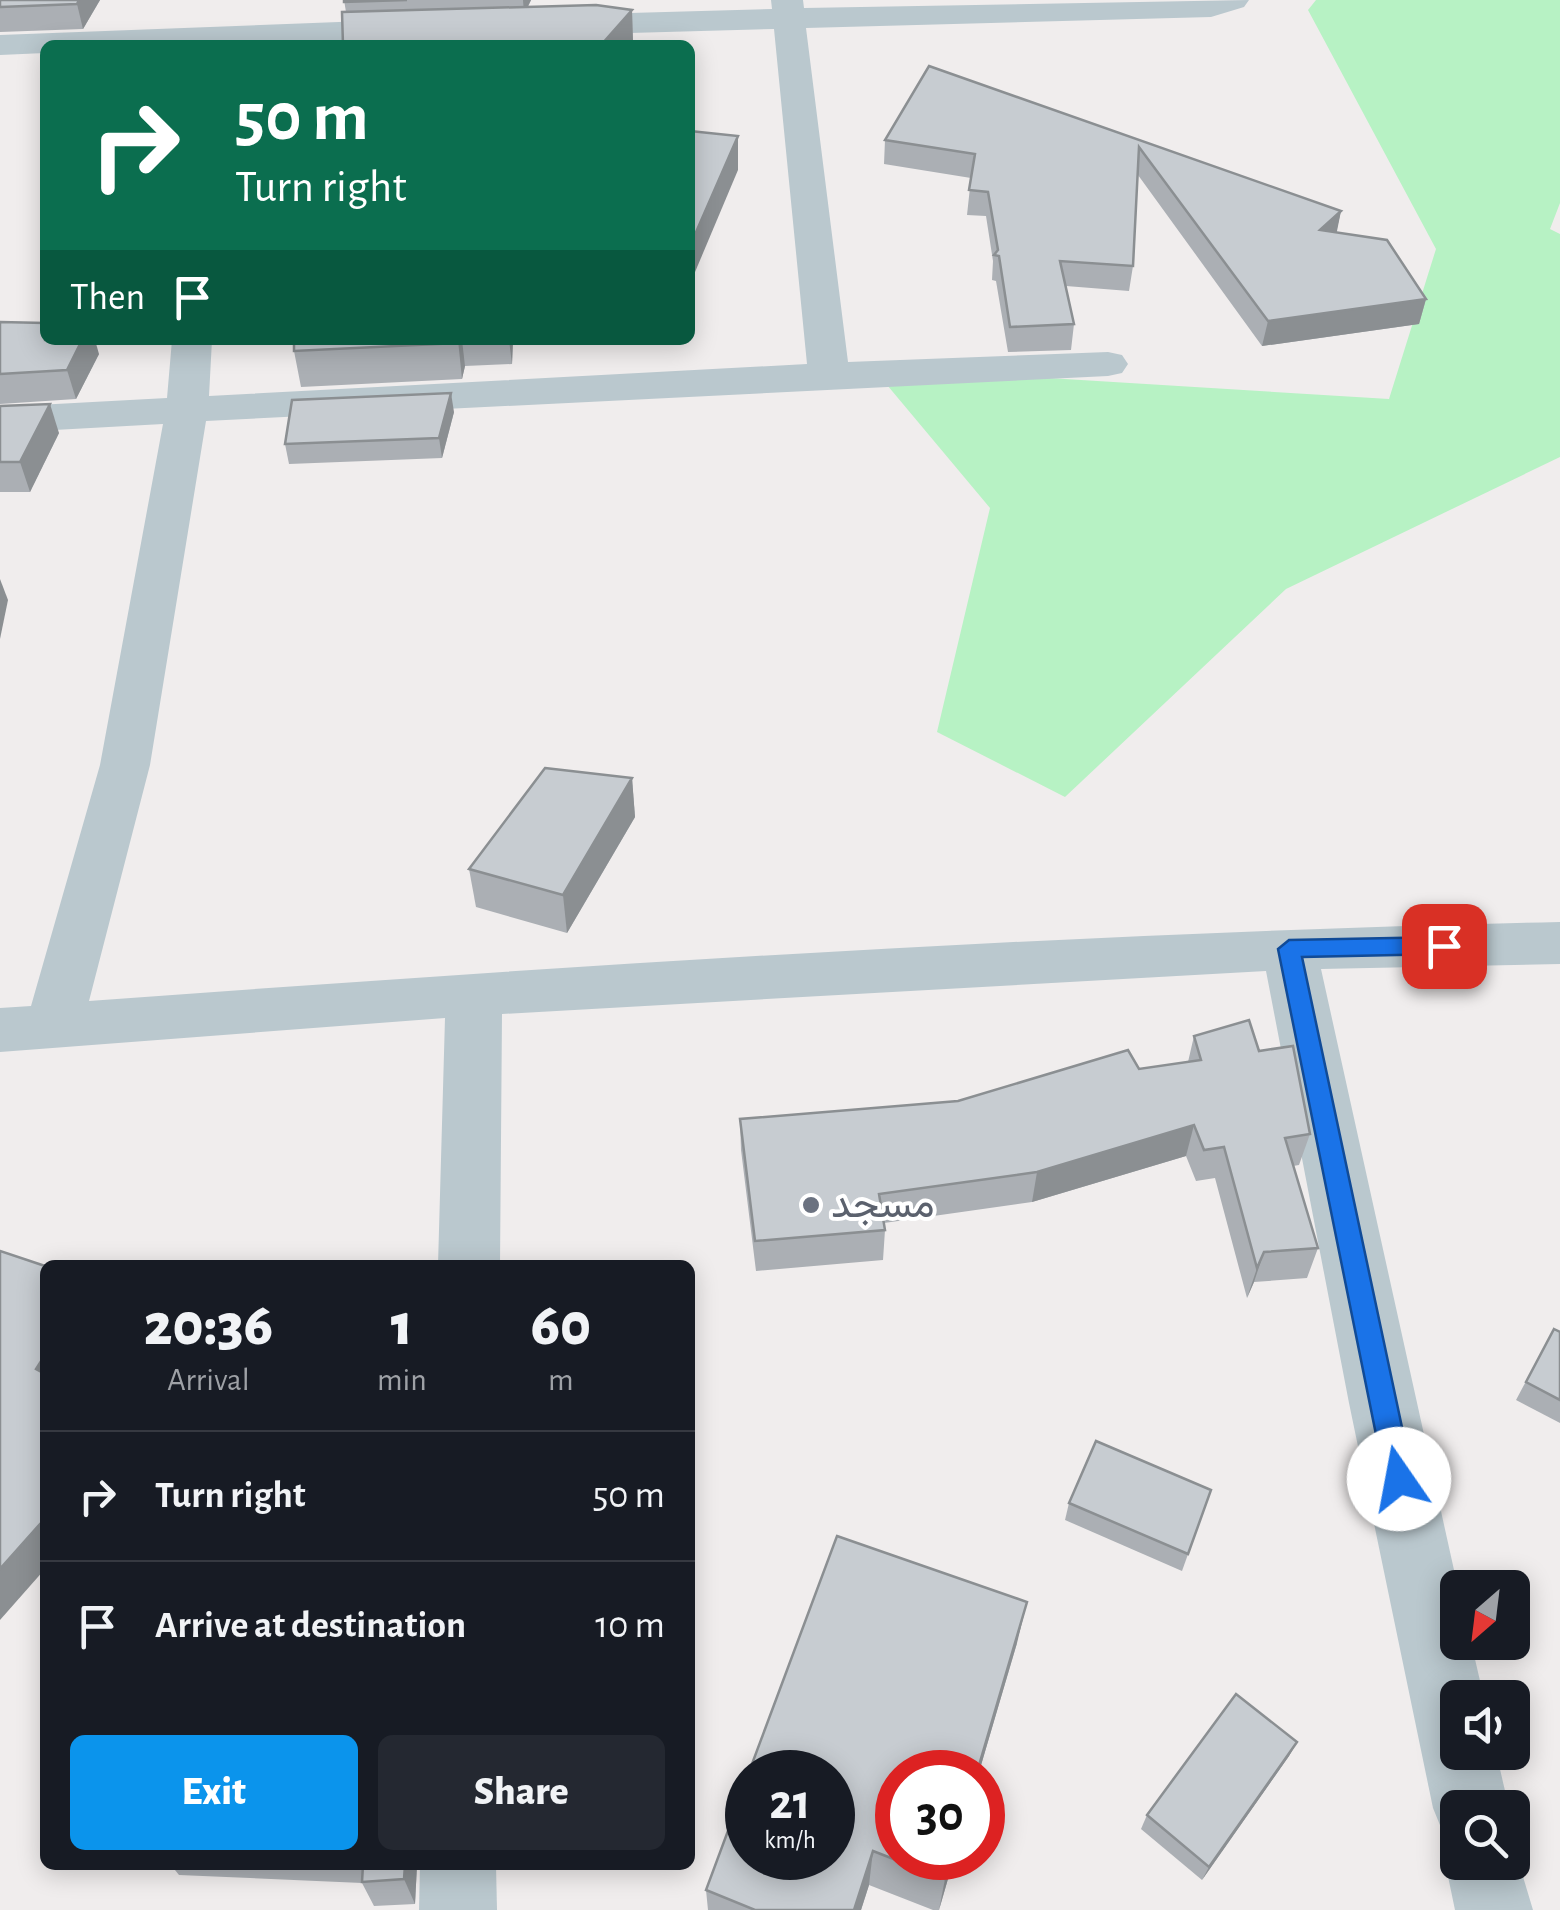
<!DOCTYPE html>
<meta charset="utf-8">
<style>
:root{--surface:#171b24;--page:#242831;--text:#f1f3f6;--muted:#9ea1a6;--line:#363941;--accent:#0b94ec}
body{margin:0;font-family:"Alegreya Sans",Vazirmatn,sans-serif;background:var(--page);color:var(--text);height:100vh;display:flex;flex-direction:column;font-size:38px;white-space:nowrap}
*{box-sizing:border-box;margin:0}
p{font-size:32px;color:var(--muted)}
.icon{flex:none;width:55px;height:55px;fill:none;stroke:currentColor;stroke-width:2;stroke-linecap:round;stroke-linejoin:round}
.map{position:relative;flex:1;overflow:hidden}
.sheet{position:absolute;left:40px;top:1260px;width:655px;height:610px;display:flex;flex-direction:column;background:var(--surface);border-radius:15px;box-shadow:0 5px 25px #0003}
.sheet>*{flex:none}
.guide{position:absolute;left:40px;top:40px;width:655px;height:305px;border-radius:15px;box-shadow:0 5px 25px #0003;background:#0b6e4f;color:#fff;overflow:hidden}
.needle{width:65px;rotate:208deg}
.fabs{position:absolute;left:1440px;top:1570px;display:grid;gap:20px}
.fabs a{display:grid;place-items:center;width:90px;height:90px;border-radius:15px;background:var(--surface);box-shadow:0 5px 25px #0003;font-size:50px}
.speed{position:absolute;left:725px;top:1750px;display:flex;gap:20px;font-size:50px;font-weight:700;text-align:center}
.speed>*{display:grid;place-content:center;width:130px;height:130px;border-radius:50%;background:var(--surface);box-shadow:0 5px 25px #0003;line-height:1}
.speed small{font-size:25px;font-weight:400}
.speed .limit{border:15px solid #d22;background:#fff;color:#111}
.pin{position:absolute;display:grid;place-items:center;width:85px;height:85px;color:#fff;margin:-42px;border-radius:20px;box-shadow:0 5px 15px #0006}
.me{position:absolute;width:110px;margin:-55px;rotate:348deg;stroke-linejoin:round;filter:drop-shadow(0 0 8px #0008)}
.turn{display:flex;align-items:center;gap:35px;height:210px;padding:0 30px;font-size:45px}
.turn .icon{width:130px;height:130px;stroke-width:2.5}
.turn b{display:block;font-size:70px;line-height:85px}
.then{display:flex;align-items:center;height:95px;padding:0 30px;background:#0003;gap:20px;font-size:38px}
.eta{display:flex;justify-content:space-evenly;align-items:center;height:170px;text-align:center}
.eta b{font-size:60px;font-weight:800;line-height:70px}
.button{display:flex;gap:20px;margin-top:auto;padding:20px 30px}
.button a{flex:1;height:115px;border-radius:15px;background:var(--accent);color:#fff;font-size:40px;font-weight:800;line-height:115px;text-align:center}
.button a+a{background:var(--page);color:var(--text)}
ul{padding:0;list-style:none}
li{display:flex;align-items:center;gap:30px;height:130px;padding:0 30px;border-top:2px solid var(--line)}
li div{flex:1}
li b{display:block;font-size:38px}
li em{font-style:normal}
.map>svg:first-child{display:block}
</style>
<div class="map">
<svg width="1560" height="1910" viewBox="0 0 1560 1910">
<rect width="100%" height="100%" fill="#f0eded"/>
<path fill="#b7f2c4" d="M1316,0H1560V203L1550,229L1560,234V457L1286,589L1065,797L937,732L990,508L872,367L1389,399L1436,249L1308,10Z"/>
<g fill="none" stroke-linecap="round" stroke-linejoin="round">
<g fill="#bac8ce" fill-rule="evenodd">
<path d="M771,0H803L804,8L1249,0L1244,7L1211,17L806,28L848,362L1108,352L1122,355L1128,364L1122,373L1108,376L206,421L150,765L89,1001C578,965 1069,933 1560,922V964L1321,969L1458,1588V1642H1471L1484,1698H1458V1752H1496L1509,1808H1458V1862H1512V1840L1533,1910H1455L1445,1862L1454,1839L1444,1835L1433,1808L1349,1403L1266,971L502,1014L500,1265H438L445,1018L0,1052V1008L31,1006L100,765L163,424L0,433V407L167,398L172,340H212L209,396L807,364L774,29L558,35L546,32L542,25L546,18L558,15L772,9Z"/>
<path d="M417,19L429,22L433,29L429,36L257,45H45V53L0,55V35Z"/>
<path d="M420,1865H496L497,1910H419Z"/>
</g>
</g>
<g fill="#abafb4">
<path d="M0,0H100L83,29L0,32Z"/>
<path d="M344,0H531L528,7L632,10L633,43L346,12Z"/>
<path d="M929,66L1341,211L1336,232L1426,299L1419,324L1262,346L1138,175L1133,266L1129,291L1066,286L1074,324L1071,350L1008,352L996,281L992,280L993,261L986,216L967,215L971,178L884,164L885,140Z"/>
<path d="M0,322L99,354L76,399L0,404Z"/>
<path d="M294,340H513L512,364L465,366L462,379L301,387L294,351Z"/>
<path d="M0,406L59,433L30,492H0Z"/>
<path d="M454,412L442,458L289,464L285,444Z"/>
<path d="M632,778L635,817L567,933L476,907L469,869Z"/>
<path d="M1194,1036L1310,1134L1299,1165L1293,1166L1318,1248L1307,1278L1254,1282L1247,1298L1215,1178L1196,1181L1186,1156L1032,1202L884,1223L885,1230L883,1260L756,1271L741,1150L740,1119L958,1101L1188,1062Z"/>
<path d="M1554,1329L1560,1332V1423L1516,1400Z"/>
<path d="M1211,1490L1182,1571L1065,1520L1069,1503Z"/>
<path d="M1017,1643L979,1772H898L954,1858L939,1910H933L869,1885L861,1910H708L706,1890Z"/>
<path d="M1297,1742L1289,1756L1202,1880L1141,1829L1147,1815Z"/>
<path d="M171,1865H417L415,1904L374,1906L362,1883L179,1875Z"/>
</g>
<g fill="#8b8f92">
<path d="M79,0H100L83,29L77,4Z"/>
<path d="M523,0H531L524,14Z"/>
<path d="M632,10L633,43L632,45H601Z"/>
<path d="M738,136V170L690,284V246Z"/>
<path d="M1341,211L1336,236L1320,230Z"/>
<path d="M1426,299L1419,324L1262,346L1268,321Z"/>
<path d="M82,340H95L99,354L76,399L67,370Z"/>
<path d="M458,340H462L465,366L462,379Z"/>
<path d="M509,340H513L512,364Z"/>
<path d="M451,393L454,412L442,458L439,438Z"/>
<path d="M50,404L59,433L30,492L20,462Z"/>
<path d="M0,579L8,600L0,639Z"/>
<path d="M632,778L635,817L567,933L563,895Z"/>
<path d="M1194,1125L1186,1156L1032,1202L1037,1172Z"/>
<path d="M1264,1252L1254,1282L1247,1298L1257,1268Z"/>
<path d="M45,1355V1384L36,1369Z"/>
<path d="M40,1524L45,1532V1569L0,1620V1569Z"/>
<path d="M1027,1602L1017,1643L979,1772H977Z"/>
<path d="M1297,1742L1289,1756L1202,1880L1209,1867Z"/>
<path d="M873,1851L869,1885L861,1910H854Z"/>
<path d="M952,1858H954L939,1910L945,1879Z"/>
<path d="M405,1865H417L415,1904L404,1879Z"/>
</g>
<g fill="#c7ccd1" stroke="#8b8f92" stroke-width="2.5">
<path d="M0,0H79L77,4L0,7Z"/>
<path d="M344,0H407L344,2Z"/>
<path d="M596,5L632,10L601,45H343L342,12Z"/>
<path d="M929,66L1341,211L1320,230L1387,240L1426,299L1268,321L1139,147L1133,266L1060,261L1074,324L1010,327L999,256L994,255L998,250L988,192L969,190L975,154L885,140Z"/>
<path d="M690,131L738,136L690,246Z"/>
<path d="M0,322L45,323V340H82L67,370L0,374Z"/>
<path d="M294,340H458L457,343L294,351Z"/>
<path d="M451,393L439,438L285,444L292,400Z"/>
<path d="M50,404L20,462H0V406Z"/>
<path d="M545,768L632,778L563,895L469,869Z"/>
<path d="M1249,1020L1259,1051L1293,1046L1310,1134L1285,1138L1318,1248L1264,1252L1257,1268L1224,1147L1204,1150L1194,1125L1037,1172L879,1194L885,1230L755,1241L740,1119L958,1101L1128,1050L1139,1069L1201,1060L1194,1036Z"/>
<path d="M0,1251L45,1266V1355L36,1369L45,1374V1527L40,1524L0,1569Z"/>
<path d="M1554,1329L1560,1332V1400L1526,1382Z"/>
<path d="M1096,1441L1211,1490L1188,1554L1069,1503Z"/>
<path d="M837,1536L1027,1602L977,1772H898V1858H952L945,1879L873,1851L854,1910H755L706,1890L748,1777V1858H832V1772H749Z"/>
<path d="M1236,1694L1297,1742L1209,1867L1147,1815Z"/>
<path d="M363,1865H405L404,1879L362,1882Z"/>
</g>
<path fill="#1a73e8" stroke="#114b97" stroke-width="2.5" d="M1444,937L1455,946L1444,954L1302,957L1413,1479L1409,1488L1399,1492L1389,1488L1385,1479L1278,949L1289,940Z"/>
<circle fill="#6b7280" stroke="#fff" stroke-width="4" cx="811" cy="1205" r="10"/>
<g text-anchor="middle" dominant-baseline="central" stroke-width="8" stroke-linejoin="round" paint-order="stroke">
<g font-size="40" fill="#5b616d" stroke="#fff" text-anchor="start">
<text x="831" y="1205">مسجد</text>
</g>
</g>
</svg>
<div class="fabs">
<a><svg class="needle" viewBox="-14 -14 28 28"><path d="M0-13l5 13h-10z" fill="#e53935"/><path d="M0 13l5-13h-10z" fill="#9ea1a6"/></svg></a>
<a><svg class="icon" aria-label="sound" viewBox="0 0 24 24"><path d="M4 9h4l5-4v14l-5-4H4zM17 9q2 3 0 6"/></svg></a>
<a><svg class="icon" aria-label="search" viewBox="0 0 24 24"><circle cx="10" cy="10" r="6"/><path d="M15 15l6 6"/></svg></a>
</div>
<div class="speed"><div>21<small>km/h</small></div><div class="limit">30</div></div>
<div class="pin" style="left:1444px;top:946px;background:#d93025"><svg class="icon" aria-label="arrive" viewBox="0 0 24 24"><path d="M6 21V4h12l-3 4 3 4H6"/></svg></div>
<svg class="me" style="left:1399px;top:1479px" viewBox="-20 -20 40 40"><circle r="19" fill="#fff"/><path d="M0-13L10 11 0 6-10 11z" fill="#1a73e8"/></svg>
<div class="guide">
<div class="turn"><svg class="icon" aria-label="right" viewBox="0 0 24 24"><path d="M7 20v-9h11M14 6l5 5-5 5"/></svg><div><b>50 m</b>Turn right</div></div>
<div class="then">Then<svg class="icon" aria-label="arrive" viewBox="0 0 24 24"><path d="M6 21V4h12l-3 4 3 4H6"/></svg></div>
</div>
<section class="sheet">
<div class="eta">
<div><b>20:36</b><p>Arrival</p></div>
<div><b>1</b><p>min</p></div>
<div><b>60</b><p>m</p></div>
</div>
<ul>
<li><svg class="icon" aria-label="right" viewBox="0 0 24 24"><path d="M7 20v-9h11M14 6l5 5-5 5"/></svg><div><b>Turn right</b></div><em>50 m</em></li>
<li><svg class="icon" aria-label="arrive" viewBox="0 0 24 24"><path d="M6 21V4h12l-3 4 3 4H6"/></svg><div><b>Arrive at destination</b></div><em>10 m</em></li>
</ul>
<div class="button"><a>Exit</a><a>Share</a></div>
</section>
</div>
